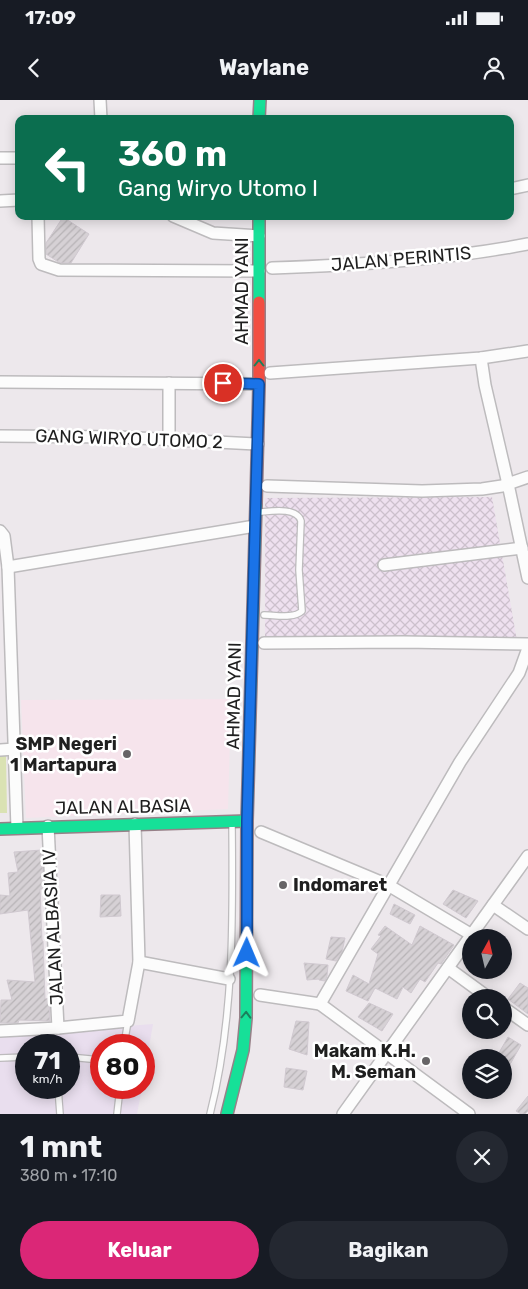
<!DOCTYPE html>
<html lang="id">
<meta charset="utf-8">
<style>
:root{--surface:#171b24;--page:#242831;--text:#f1f3f6;--muted:#9ea1a6;--accent:#db2777}
body{margin:0;font-family:Rubik,sans-serif;background:var(--page);color:var(--text);height:100vh;display:flex;flex-direction:column;font-size:19px;white-space:nowrap}
*{box-sizing:border-box;margin:0}
p{font-size:16px;color:var(--muted)}
.icon{flex:none;width:28px;height:28px;fill:none;stroke:currentColor;stroke-width:2;stroke-linecap:round;stroke-linejoin:round}
.map{position:relative;height:1014px;overflow:hidden}
.panel{display:flex;flex-direction:column;background:var(--surface);flex:1}
.panel>*{flex:none}
.guide{position:absolute;left:15px;top:15px;width:499px;height:105px;border-radius:10px;box-shadow:0 2px 12px #0003;background:#0b6e4f;color:#fff;overflow:hidden}
.needle{width:32px;rotate:8deg}
.fabs{position:absolute;left:462px;top:829px;display:grid;gap:10px}
.fabs a{display:grid;place-items:center;width:50px;height:50px;border-radius:50%;background:var(--surface);box-shadow:0 2px 12px #0003;font-size:25px}
.speed{position:absolute;left:15px;top:934px;display:flex;gap:10px;font-size:25px;font-weight:700;text-align:center}
.speed>*{display:grid;place-content:center;width:65px;height:65px;border-radius:50%;background:var(--surface);box-shadow:0 2px 12px #0003;line-height:1}
.speed small{font-size:12px;font-weight:400}
.speed .limit{border:8px solid #d22;background:#fff;color:#111}
.pin{position:absolute;display:grid;place-items:center;width:42px;height:42px;color:#fff;margin:-21px;border:2px solid #fff;border-radius:50%;box-shadow:0 1px 5px #0007}
.me{position:absolute;width:55px;margin:-28px;rotate:1deg;stroke-linejoin:round;filter:drop-shadow(0 0 4px #0008)}
.turn{display:flex;align-items:center;gap:18px;height:105px;padding:0 20px;font-size:22px}
.turn .icon{width:65px;height:65px;stroke-width:2.5}
.turn b{display:block;font-size:35px;line-height:42px}
.round{display:grid;place-items:center;flex:none;width:52px;height:52px;border-radius:26px;background:var(--page)}
.head{display:flex;align-items:center;justify-content:space-between;height:85px;padding:0 20px}
h1{font-size:30px;font-weight:700;line-height:38px}
.primary-button{display:flex;gap:10px;margin-top:auto;padding:10px 20px}
.primary-button a{flex:1;height:58px;border-radius:30px;background:var(--accent);color:#fff;font-size:20px;font-weight:700;line-height:58px;text-align:center}
.primary-button a+a{background:var(--page);color:var(--text)}
.status{display:flex;justify-content:space-between;align-items:center;height:35px;padding:0 25px;background:var(--surface);direction:ltr}
.status svg{height:14px;fill:currentColor}
header{display:flex;justify-content:space-between;align-items:center;height:65px;padding:0 20px;background:var(--surface);font-size:22px;font-weight:700}
.map>svg:first-child{display:block}
</style>
<div class="status"><b>17:09</b><svg viewBox="0 0 49 12"><path d="M0 12V9h3v3zM5 12V6h3v6zM10 12V3h3v9zM15 12V0h3v12zM26 1h20v11H26zM47 4h2v5h-2z"/></svg></div>
<header><svg class="icon" aria-label="back" viewBox="0 0 24 24"><path d="M15 5l-7 7 7 7"/></svg>Waylane<svg class="icon" aria-label="person" viewBox="0 0 24 24"><circle cx="12" cy="8" r="4"/><path d="M4 21q1-7 8-7t8 7"/></svg></header>
<div class="map">
<svg width="528" height="1014" viewBox="0 0 528 1014">
<defs>
<pattern id="military-cross-hatch" width="8" height="8" patternUnits="userSpaceOnUse" patternTransform="scale(1.25)"><rect width="8" height="8" fill="#eee0ef"/><path d="M0 0l8 8M0 8l8-8" fill="none" stroke="#ccc0cc"/></pattern>
<pattern id="building-hatch" width="6" height="6" patternUnits="userSpaceOnUse" patternTransform="scale(1.25)"><rect width="6" height="6" fill="#d6d1d5"/><path d="M-1 1l2-2M0 6l6-6M5 7l2-2" fill="none" stroke="#b7b3b6"/></pattern>
</defs>
<rect width="100%" height="100%" fill="#ede8ec"/>
<path fill="#e9deee" fill-rule="evenodd" d="M153,924L144,977V945H101V988H142L137,1014H0V936ZM26,945H69V988H26Z"/>
<path fill="#f6e4ec" d="M231,599L228,709L26,718L21,600Z"/>
<path fill="url(#military-cross-hatch)" d="M492,397L517,541H265V398Z"/>
<path fill="#dae2b3" d="M0,654H6L7,713H0Z"/>
<g fill="url(#building-hatch)" stroke="#d0c9d0">
<path d="M63,117L89,134L71,163H60L46,154V143Z"/>
<path d="M42,750L44,789H40L42,841H43L45,899L49,898L50,921L19,920L18,923H0L1,900H12L7,880L35,882L28,810L0,814V795L10,796L8,773L18,772L14,752Z"/>
<path d="M453,790L478,801L466,818L443,804Z"/>
<path d="M101,795H120L121,816L100,817Z"/>
<path d="M394,804L415,815L410,824L390,814Z"/>
<path d="M385,826L412,845L420,826L454,845L441,864L438,863L425,882L420,879L411,893L403,887L397,899L375,888L368,901L346,891L353,875L369,884L378,854L371,849L381,836L378,835Z"/>
<path d="M331,837L345,838L342,852L336,861L326,859Z"/>
<path d="M304,863L328,865L327,876L325,881L319,880V879L307,880Z"/>
<path d="M520,883L528,888V914L508,899Z"/>
<path d="M369,903L393,914L382,931L358,917Z"/>
<path d="M296,921L309,922L307,955L289,949Z"/>
<path d="M508,937L521,945L504,975V958H496Z"/>
<path d="M286,968L307,971L303,990L284,987Z"/>
<path d="M528,996V1011L525,1014H521L516,1011Z"/>
</g>
<g fill="none" stroke-linecap="round" stroke-linejoin="round">
<defs>
<g id="lane">
<path d="M260,412C272,411 297,407 301,421L299,470L302,511C294,519 275,515 264,515"/>
<path d="M124,945L128,921"/>
<path d="M69,957L101,960"/>
<path d="M0,958L26,957"/>
<path d="M58,988L60,1014"/>
<path d="M117,1014L120,988"/>
<path d="M210,1014C234,920 233,819 232,723"/>
</g>
<g id="street">
<path d="M100,0L101,19"/>
<path d="M0,58H19"/>
<path d="M510,89L528,85"/>
<path d="M0,101L19,100"/>
<path d="M38,116L39,159L41,164L59,170L259,171"/>
<path d="M173,116L213,133L259,136"/>
<path d="M272,168C358,165 444,160 528,144"/>
<path d="M481,258L485,285L508,384L528,478"/>
<path d="M270,273L481,258L528,251"/>
<path d="M0,282L259,284"/>
<path d="M169,283V338"/>
<path d="M0,336L118,337L258,344"/>
<path d="M267,386L422,391L482,389L502,386L528,377"/>
<path d="M0,431L4,436L8,467L17,728"/>
<path d="M384,465L522,448"/>
<path d="M8,467L255,426"/>
<path d="M264,543L403,542L528,544"/>
<path d="M0,650L15,649"/>
<path d="M48,726L58,928"/>
<path d="M261,732L388,785L472,835"/>
<path d="M493,805L528,829"/>
<path d="M139,862L229,879"/>
<path d="M448,868L489,898"/>
<path d="M260,895L320,904"/>
<path d="M504,908L528,925"/>
<path d="M0,931L58,928L128,921L139,862L135,724"/>
<path d="M343,1014L528,756"/>
<path d="M469,1014L320,904L460,662L519,573L528,548"/>
</g>
<g id="fast">
<path d="M259,19L260,0"/>
<path d="M259,116V202"/>
<path d="M0,729L247,721"/>
<path d="M227,1014L243,950L246,918L247,721L256,403"/>
</g>
<path id="jam" d="M256,403L259,284V202"/>
</defs>
<use href="#lane" stroke="#bdbbbd" stroke-width="8"/>
<use href="#street" stroke="#bdbbbd" stroke-width="14"/>
<use href="#fast" stroke="#978088" stroke-width="14"/>
<use href="#jam" stroke="#978088" stroke-width="14"/>
<use href="#lane" stroke="#fcfcfc" stroke-width="5.5"/>
<use href="#street" stroke="#fcfcfc" stroke-width="11"/>
<use href="#fast" stroke="#16e098" stroke-width="11"/>
<use href="#jam" stroke="#f24e42" stroke-width="11"/>
</g>
<defs><path id="oneway-chevron" d="M-2-3.5L2.5 0L-2 3.5" fill="none" stroke-width="1.6" stroke-linecap="round" stroke-linejoin="round" transform="scale(1.25)"/></defs>
<g stroke="#1a805c">
<use href="#oneway-chevron" transform="translate(259 263) rotate(-90)"/>
<use href="#oneway-chevron" transform="translate(246 915) rotate(-88)"/>
</g>
<g fill="none" stroke-linecap="round" stroke-linejoin="round">
<defs>
<path id="route" d="M223,283L259,284L247,721V853"/>
</defs>
<use href="#route" stroke="#114b97" stroke-width="12"/>
<use href="#route" stroke="#1a73e8" stroke-width="9"/>
</g>
<g fill="#676567" stroke="#fff" stroke-width="2">
<circle cx="127" cy="654" r="5"/>
<circle cx="283" cy="785" r="5"/>
<circle cx="426" cy="961" r="5"/>
</g>
<g text-anchor="middle" dominant-baseline="central" stroke-width="5" stroke-linejoin="round" paint-order="stroke">
<g font-size="18" fill="#1f1f1f" stroke="#fff">
<text transform="translate(401 159) rotate(-5)">JALAN PERINTIS</text>
<text transform="translate(242 191) rotate(-90)">AHMAD YANI</text>
<text transform="translate(129 339) rotate(2)">GANG WIRYO UTOMO 2</text>
<text transform="translate(234 596) rotate(-89)">AHMAD YANI</text>
<text transform="translate(123 707) rotate(-1)">JALAN ALBASIA</text>
<text transform="translate(53 827) rotate(-93)">JALAN ALBASIA IV</text>
</g>
<g font-size="18" font-weight="bold" fill="#1f1f1f" stroke="#fff" text-anchor="end">
<text x="117" y="644">SMP Negeri<tspan x="117" dy="21">1 Martapura</tspan></text>
<text x="293" y="785" text-anchor="start">Indomaret</text>
<text x="416" y="951">Makam K.H.<tspan x="416" dy="21">M. Seman</tspan></text>
</g>
</g>
</svg>
<div class="fabs">
<a><svg class="needle" viewBox="-14 -14 28 28"><path d="M0-13l5 13h-10z" fill="#e53935"/><path d="M0 13l5-13h-10z" fill="#9ea1a6"/></svg></a>
<a><svg class="icon" aria-label="search" viewBox="0 0 24 24"><circle cx="10" cy="10" r="6"/><path d="M15 15l6 6"/></svg></a>
<a><svg class="icon" aria-label="layers" viewBox="0 0 24 24"><path d="M12 4l9 5-9 5-9-5zM3 14l9 5 9-5"/></svg></a>
</div>
<div class="speed"><div>71<small>km/h</small></div><div class="limit">80</div></div>
<div class="pin" style="left:223px;top:283px;background:#d93025"><svg class="icon" aria-label="arrive" viewBox="0 0 24 24"><path d="M6 21V4h12l-3 4 3 4H6"/></svg></div>
<svg class="me" style="left:247px;top:853px" viewBox="-20 -20 40 40"><path d="M0-17L14 15 0 8-14 15z" fill="#1a73e8" stroke="#fff" stroke-width="4"/></svg>
<div class="guide">
<div class="turn"><svg class="icon" aria-label="left" viewBox="0 0 24 24"><path d="M17 20v-9H6M10 6l-5 5 5 5"/></svg><div><b>360 m</b>Gang Wiryo Utomo I</div></div>
</div>
</div>
<section class="panel">
<div class="head"><div><h1>1 mnt</h1><p>380 m · 17:10</p></div><a class="round"><svg class="icon" aria-label="close" viewBox="0 0 24 24"><path d="M6 6l12 12M18 6L6 18"/></svg></a></div>
<div class="primary-button"><a>Keluar</a><a>Bagikan</a></div>
</section>
